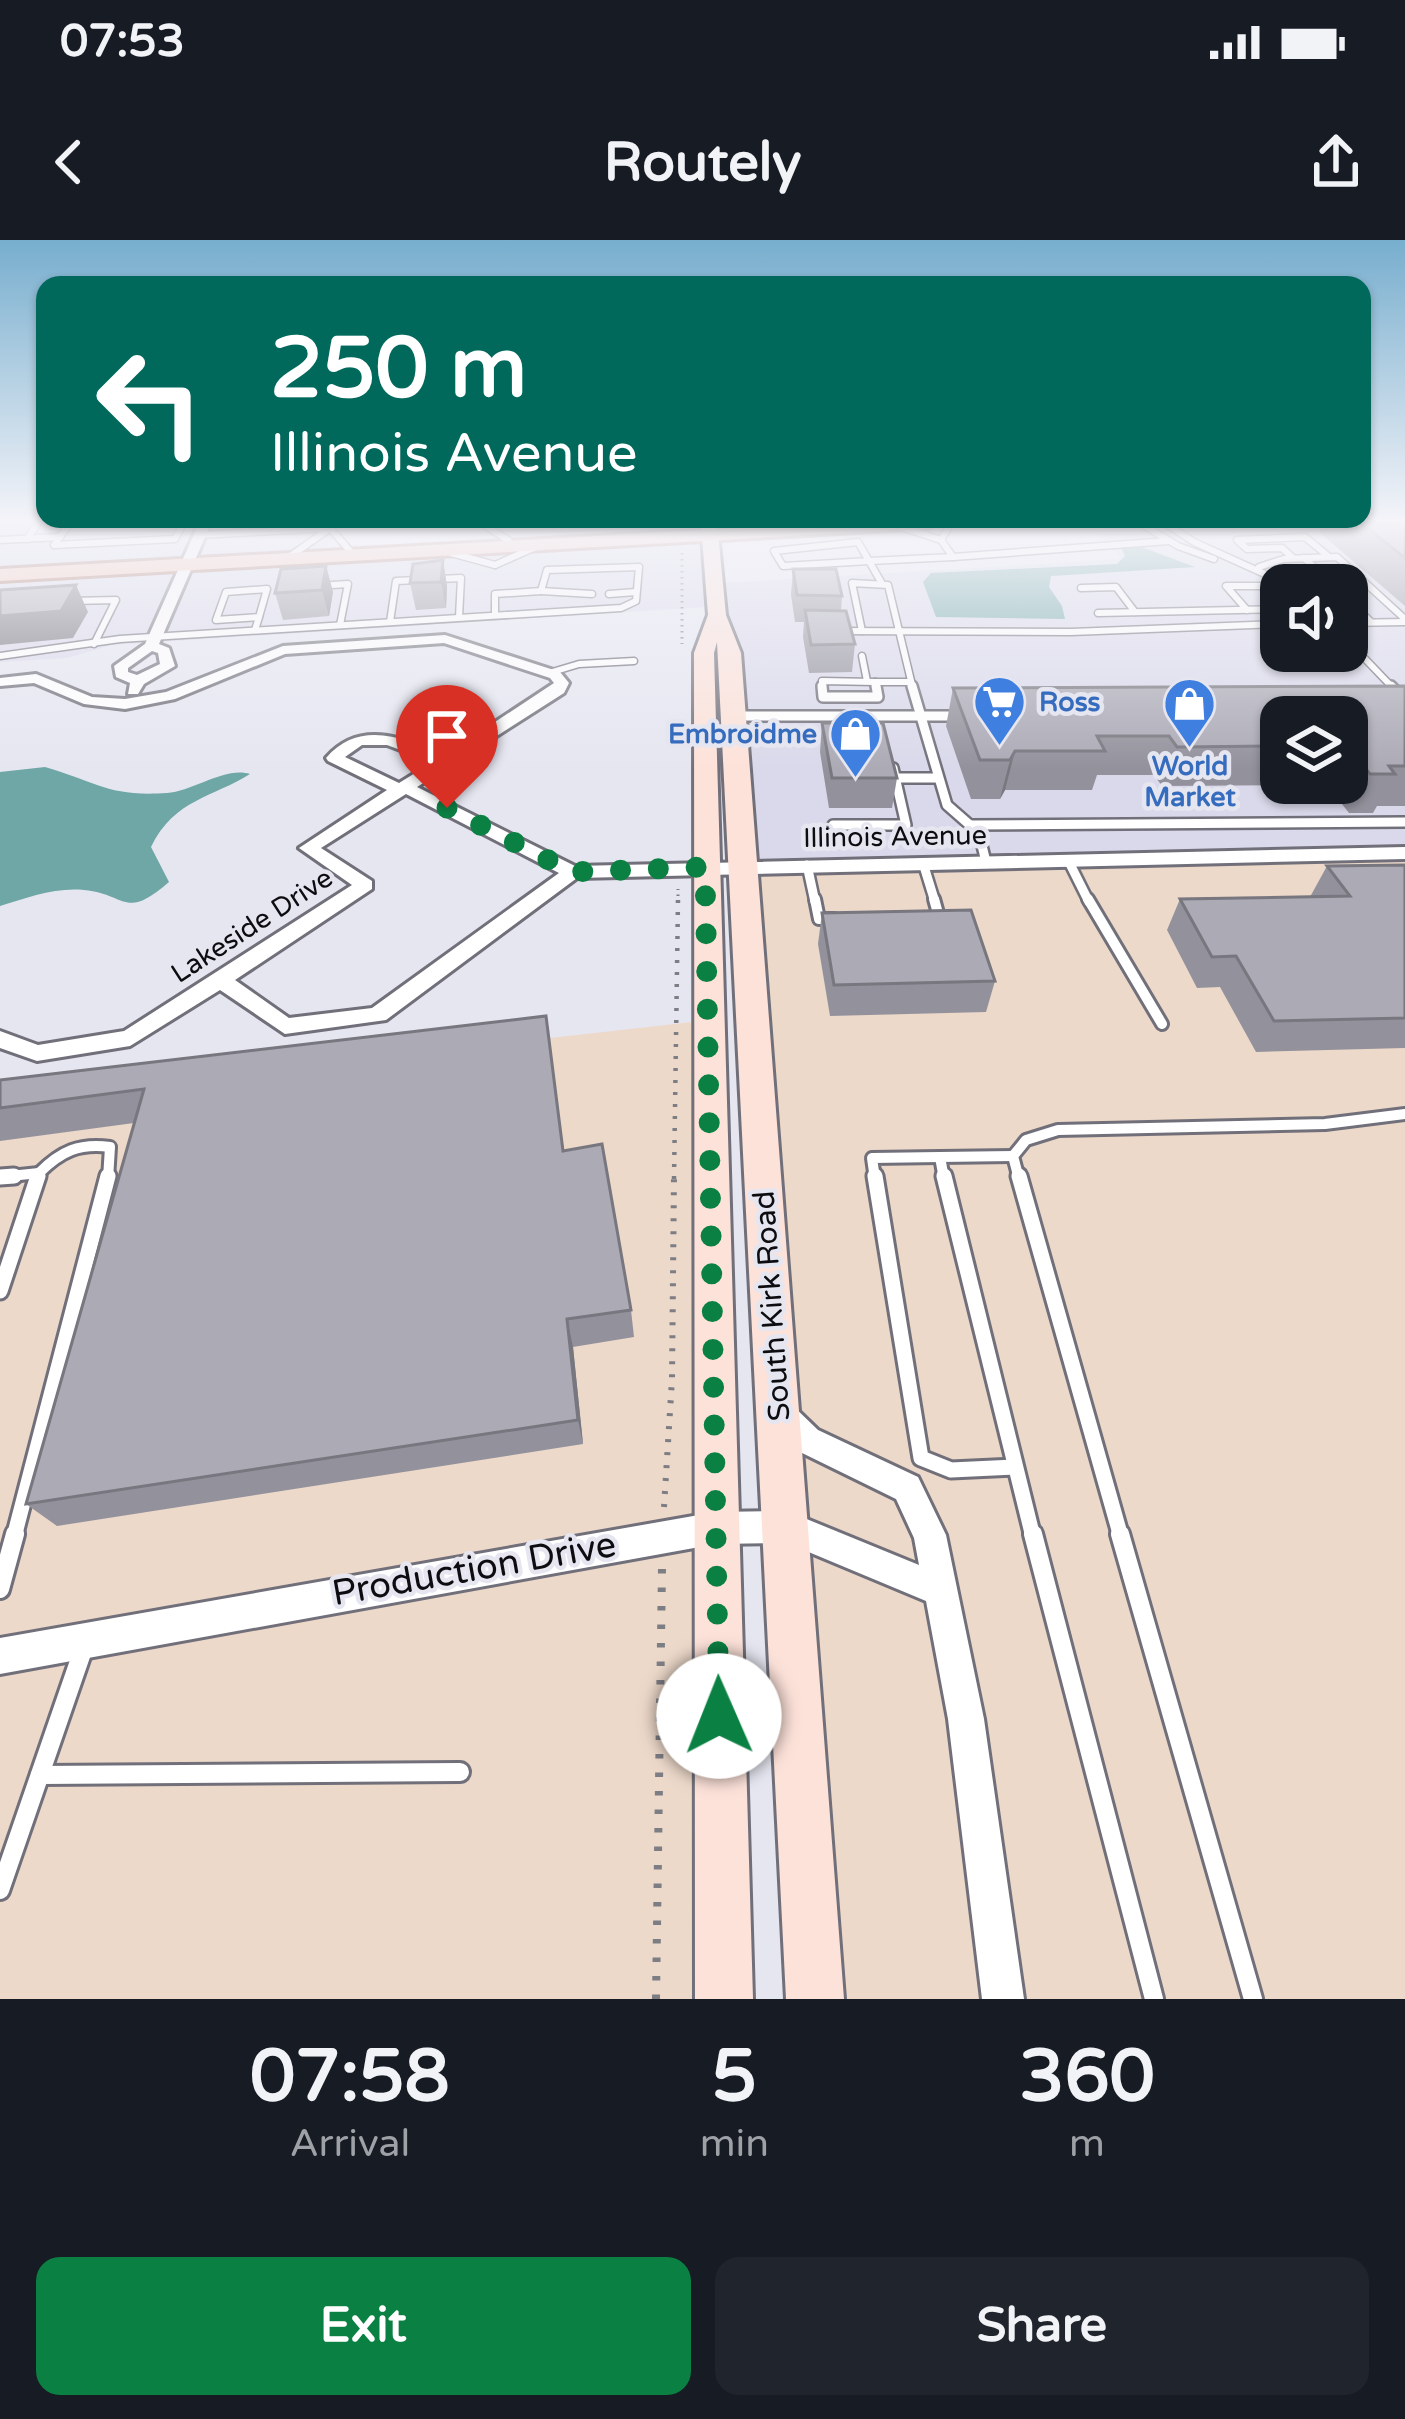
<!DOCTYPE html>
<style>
:root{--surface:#171b24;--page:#20242c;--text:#f1f3f6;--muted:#9ea1a6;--accent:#0b8043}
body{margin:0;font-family:"Varela Round",sans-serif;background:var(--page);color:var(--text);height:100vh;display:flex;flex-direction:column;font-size:45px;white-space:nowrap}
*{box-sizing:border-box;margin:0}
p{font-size:39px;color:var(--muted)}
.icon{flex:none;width:66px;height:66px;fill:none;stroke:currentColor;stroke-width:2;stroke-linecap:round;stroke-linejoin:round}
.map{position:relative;height:1759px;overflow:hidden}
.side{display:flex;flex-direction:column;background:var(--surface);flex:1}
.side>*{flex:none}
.top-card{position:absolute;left:36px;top:36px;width:1335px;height:252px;border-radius:24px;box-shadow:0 3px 9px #0004;background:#00695c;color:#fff;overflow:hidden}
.tools{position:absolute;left:1260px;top:324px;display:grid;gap:24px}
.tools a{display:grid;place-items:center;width:108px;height:108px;border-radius:24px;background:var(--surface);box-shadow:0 3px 9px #0004;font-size:60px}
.pin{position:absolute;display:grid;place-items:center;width:102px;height:102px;color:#fff;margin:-123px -51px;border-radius:50% 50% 50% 0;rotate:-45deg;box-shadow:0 0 12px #0007}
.pin .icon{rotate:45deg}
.me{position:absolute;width:132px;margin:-66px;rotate:359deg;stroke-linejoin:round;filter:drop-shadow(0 0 9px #0008)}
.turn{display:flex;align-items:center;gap:42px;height:252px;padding:0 36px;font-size:54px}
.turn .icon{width:156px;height:156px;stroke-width:2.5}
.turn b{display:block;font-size:84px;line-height:102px}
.eta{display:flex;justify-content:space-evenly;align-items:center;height:204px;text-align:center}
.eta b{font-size:72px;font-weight:700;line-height:84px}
.button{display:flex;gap:24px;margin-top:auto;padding:24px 36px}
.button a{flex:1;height:138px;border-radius:24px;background:var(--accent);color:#fff;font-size:48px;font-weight:700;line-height:138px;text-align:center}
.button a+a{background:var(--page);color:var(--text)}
.status{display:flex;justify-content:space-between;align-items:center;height:84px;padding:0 60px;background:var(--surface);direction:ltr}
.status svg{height:33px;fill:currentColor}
header{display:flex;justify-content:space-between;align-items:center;height:156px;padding:0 36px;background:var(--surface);font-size:54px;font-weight:700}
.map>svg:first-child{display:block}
</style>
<div class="status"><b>07:53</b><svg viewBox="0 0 49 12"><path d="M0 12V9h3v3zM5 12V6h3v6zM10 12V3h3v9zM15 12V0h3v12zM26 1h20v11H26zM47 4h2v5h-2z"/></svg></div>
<header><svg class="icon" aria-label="back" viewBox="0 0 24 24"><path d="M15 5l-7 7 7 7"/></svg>Routely<svg class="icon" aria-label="share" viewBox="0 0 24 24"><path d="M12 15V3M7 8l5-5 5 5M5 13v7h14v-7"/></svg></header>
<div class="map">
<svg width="1405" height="1759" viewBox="0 0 1405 1759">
<rect width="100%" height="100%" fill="#e6e6f1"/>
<g fill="#dad9eb" fill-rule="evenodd">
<path d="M0,283H200L181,323L0,333Z"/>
<path d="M209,283H344L324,312L193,321Z"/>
<path d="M1087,283H1405V608L752,621L723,343L1122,319ZM1281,345H1347V411H1281ZM1281,477H1347V543H1281Z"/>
<path d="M705,298V367L112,405L67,418L0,422V338Z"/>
</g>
<g fill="#edd9ca">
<path d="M1405,621V1759H832L753,634Z"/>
<path d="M692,782V1759H0V860Z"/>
</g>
<g fill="#6fa6a6">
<path d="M1119,303L1136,305L1195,327L1051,336L1049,347L1062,366L1065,379L936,377L923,342L931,333L1117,324L1125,316Z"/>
<path d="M45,527C97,542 108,557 167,553C193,551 226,526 250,534C214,557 174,559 151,607L169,642C124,681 127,654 84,650C56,647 26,658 0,666V532Z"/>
</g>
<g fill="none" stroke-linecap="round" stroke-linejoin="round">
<defs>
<g id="lane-far4">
<path d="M70,283L54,305L175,299L181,287"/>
<path d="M481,283L508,300"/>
<path d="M1140,283L1178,306L1214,319"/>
<path d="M1165,283L1194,302L1289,345"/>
<path d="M895,285L941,300L951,283"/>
<path d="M330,288L351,312"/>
<path d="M200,295L330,288"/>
<path d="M27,299L38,283"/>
<path d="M0,300L60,297"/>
<path d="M858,302L869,321L783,326L774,311Z"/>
<path d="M451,313L495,325"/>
<path d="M289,317L329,289"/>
<path d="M953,317L1169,301"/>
<path d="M1293,318L1282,308L1247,309L1237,300L1305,297L1328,316"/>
<path d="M1304,318L1334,345"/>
<path d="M869,321L881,342"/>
<path d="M869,321L953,317L941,300"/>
<path d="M495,325L538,306"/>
<path d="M1259,327L1284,319L1337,317L1405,379"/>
<path d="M316,346L348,344L340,385"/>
<path d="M1081,348L1116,347L1135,372"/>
<path d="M267,349L259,377L216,380L226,352Z"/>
<path d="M541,351L592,354"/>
<path d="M609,354L636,352"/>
<path d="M1347,358L1371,382"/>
<path d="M71,361L116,360L94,404"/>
<path d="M1247,370L1226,346H1261L1281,366"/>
<path d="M1098,373L1281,369"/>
<path d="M390,382L396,341L461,338L459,377"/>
<path d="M1347,383L1405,382"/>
<path d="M255,390L259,377"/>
<path d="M835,391L1071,392L1281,384"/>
<path d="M862,391L852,343L888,345L913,449"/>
<path d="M1347,400L1394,449"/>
<path d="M0,416L120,399L621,368L636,361L639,327L547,330L541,351L495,354V375"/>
<path d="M862,416L867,441"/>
<path d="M549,433L579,424L634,421"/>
<path d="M875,442H910"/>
<path d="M875,442L877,449"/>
<path d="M823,449L822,441L875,442"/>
</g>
<g id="lane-far3">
<path d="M822,446L823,457H878L876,446"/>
<path d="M912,446L947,565L979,593L986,622"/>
<path d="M1391,446L1405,461"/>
<path d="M735,476H960"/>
<path d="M896,538H938"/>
<path d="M833,585H906L893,528"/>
<path d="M970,585L1405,582"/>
<path d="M1068,620L1089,662"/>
<path d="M923,623L935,662"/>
<path d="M807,625L815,662"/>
</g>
<g id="lane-far2">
<path d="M815,659L819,679H834"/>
<path d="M1088,659L1162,784"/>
<path d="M933,678L939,677L934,659"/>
<path d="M39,933C61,911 79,903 110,907L108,939"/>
<path d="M0,937L39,933L37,939"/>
<path d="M875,939L872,918L940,917"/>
<path d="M944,939L940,917L1013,916"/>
<path d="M1019,939L1013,916L1026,900L1058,890L1325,884L1405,874"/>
</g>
<g id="lane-far1">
<path d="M875,936L921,1218L951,1230L1015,1227"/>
<path d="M944,936L1033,1297"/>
<path d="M1019,936L1121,1297"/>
<path d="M0,937L14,936"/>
<path d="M0,1051L38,936"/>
<path d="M14,1297L108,936"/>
</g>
<g id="lane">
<path d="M1033,1294L1154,1759"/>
<path d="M1120,1294L1253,1759"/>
<path d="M0,1349L15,1294"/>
<path d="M40,1535L460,1532"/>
<path d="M0,1650L84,1407"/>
</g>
<g id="street">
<path d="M199,283H211L159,404L169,408L175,426L144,444L138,454H128L130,443L116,437L114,426L145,404ZM152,411L158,413L160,424L137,435L128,432V428Z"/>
<path d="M445,395L560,432L569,443L564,453L417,547L575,626L1405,607V619L577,638L386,780L285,794L220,750L130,806L37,821L0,808V791L38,805L124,791L352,645L299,608L387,550L328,521L326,518C360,479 403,498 445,515L554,443L550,438L444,403L285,414L175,459L125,469L84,464L34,443L0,446V438L36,434L92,457L125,459L166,452L283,406ZM362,505H387L433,522L399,543L345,517ZM406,554L559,633L372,768L289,778L235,740L372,649V641L321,608Z"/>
<path d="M779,1159L790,1163L818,1190L918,1237L946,1295L984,1479L1024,1759H982L948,1479L926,1361L787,1303L716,1304L0,1434V1398L716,1272L787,1271L919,1325L914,1298L896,1259L796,1210L768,1183L764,1173L768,1163Z"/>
</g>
<path id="secondary" d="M701,283H717L726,375L741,413L844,1759H786L717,402L714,413L753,1759H695L694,413L708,375Z"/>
<path id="primary" d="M831,283H938L929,288L0,341V329Z"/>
</defs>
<use href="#lane-far4" stroke="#71707a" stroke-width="9"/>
<use href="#lane-far3" stroke="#71707a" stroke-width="14"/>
<use href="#lane-far2" stroke="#71707a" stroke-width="16"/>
<use href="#lane-far1" stroke="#71707a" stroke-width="21"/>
<use href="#lane" stroke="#71707a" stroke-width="24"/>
<use href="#street" stroke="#71707a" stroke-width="6"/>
<use href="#secondary" stroke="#71707a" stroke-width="6"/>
<use href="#primary" stroke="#a56c5a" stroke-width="6"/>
<g stroke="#7d7d84" stroke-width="3" stroke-dasharray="1.5 4.5" stroke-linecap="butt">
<path d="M682,313V404"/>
<path d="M678,662V649"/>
</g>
<path stroke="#7d7d84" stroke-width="4.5" stroke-dasharray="3 9" stroke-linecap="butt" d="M674,939L678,659"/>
<path stroke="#7d7d84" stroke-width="6" stroke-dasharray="3 10" stroke-linecap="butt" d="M664,1267L672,1139L674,936"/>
<path stroke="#7d7d84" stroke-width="8" stroke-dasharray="4.5 14" stroke-linecap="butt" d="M656,1759L662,1327"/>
<use href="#lane-far4" stroke="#fff" stroke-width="6"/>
<use href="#lane-far3" stroke="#fff" stroke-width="9"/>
<use href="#lane-far2" stroke="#fff" stroke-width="10"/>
<use href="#lane-far1" stroke="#fff" stroke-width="15"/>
<use href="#lane" stroke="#fff" stroke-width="18"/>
<use href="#street" fill="#fff" fill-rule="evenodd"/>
<use href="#secondary" fill="#fde2d9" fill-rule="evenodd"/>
<use href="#primary" fill="#fac5b3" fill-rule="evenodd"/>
</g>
<g fill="#93929c" fill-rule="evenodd">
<path d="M230,283H272L231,285Z"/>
<path d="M1323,283H1405V366L1319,292Z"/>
<path d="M443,320L447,346L446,368L416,370L410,343Z"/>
<path d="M326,326L333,352L329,376L283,380L275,353Z"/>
<path d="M793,329L842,356L841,371L855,404L852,432L809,433L803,397L804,382H795L791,355Z"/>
<path d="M1405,446V566H1377L1373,573H1349L1327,545L1162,546L1154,535H1097L1092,550H1005L1000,559H971L946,486L953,448ZM1281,477H1347V543H1281Z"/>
<path d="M822,483L897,538L892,568H829L820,512Z"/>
<path d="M1405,625V808L1256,812L1220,747L1197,748L1167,690L1180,659L1310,657L1327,626Z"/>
<path d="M822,673L995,741L986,772L830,776L818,704Z"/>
<path d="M546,776L564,911L631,1070L634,1097L573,1107L583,1204L57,1286L26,1264L134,883L0,901V840Z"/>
</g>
<g fill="#78777f">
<path d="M443,320L447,346L446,368L441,342Z"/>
<path d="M326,326L333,352L329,376L322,350Z"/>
<path d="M76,345L88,372L73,398L0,405V376Z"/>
<path d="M1015,511L1005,550L1000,559L1010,520Z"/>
<path d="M567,1079L573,1107L583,1204L578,1180Z"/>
</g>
<g fill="#abaab5" stroke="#78777f" stroke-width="3">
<path d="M1361,283H1405V318Z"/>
<path d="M443,320L441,342L410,343L413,324Z"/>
<path d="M326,326L322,350L275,353L281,329Z"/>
<path d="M793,329H836L842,356L797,355Z"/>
<path d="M76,345L61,371L0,376V350Z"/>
<path d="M805,370L846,371L855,404L811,405Z"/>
<path d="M1405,446V526H1389L1395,534H1370L1347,506V477H1281V506L1177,507L1169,496H1097L1105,511H1015L1010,520H980L953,448Z"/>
<path d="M822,483H883L897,538H832Z"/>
<path d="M1405,625V778L1274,781L1236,716L1212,717L1180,659L1350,656L1327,626Z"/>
<path d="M971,670L995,741L834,745L822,673Z"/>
<path d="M546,776L563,911L602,904L631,1070L567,1079L578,1180L26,1264L144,849L0,868V840Z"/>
</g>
<linearGradient id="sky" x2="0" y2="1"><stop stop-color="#77aece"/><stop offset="0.53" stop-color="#f4f4f9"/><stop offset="1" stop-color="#f4f4f9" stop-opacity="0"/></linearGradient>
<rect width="1405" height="529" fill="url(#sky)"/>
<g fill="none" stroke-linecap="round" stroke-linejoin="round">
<path stroke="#0b8043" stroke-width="21" stroke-dasharray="0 37.8" d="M447,568L572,632L705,627L719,1476"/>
</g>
<defs>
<symbol id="supermarket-pin" viewBox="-11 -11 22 30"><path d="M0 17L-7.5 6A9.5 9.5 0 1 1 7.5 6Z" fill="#3f7fe0" stroke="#e6e6f1"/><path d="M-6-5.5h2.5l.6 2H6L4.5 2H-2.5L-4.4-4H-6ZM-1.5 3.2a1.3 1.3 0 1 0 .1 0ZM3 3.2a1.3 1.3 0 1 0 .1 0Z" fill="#fff"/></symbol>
<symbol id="shop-pin" viewBox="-11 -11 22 30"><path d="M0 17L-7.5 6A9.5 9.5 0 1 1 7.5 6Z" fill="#3f7fe0" stroke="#e6e6f1"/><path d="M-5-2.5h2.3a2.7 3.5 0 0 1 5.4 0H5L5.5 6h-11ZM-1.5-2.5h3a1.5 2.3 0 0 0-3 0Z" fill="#fff"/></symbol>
</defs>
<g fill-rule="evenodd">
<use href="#supermarket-pin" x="970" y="432" width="59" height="81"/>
<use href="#shop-pin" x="1160" y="434" width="59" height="81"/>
<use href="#shop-pin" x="826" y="464" width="59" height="81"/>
</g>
<g text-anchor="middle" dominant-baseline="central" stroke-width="9" stroke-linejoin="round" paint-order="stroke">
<g font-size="27" font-weight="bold" fill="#366cbe" stroke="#e6e6f1" text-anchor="start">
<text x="1039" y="462">Ross</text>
<text x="817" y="494" text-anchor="end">Embroidme</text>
<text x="1190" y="526" text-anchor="middle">World<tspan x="1190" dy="31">Market</tspan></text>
</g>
<g font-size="27" fill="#0d0d11" stroke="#e6e6f1">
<text transform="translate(895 597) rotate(-1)">Illinois Avenue</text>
<text transform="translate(252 686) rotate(-33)">Lakeside Drive</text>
</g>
<g font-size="30" fill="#0d0d11" stroke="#e6e6f1">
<text transform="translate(772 1066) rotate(-94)">South Kirk Road</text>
</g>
<g font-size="36" fill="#0d0d11" stroke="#e6e6f1">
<text transform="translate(474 1329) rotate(-10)">Production Drive</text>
</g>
</g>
</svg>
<div class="tools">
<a><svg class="icon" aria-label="sound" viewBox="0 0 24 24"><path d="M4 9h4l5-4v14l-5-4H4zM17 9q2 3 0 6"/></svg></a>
<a><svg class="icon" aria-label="layers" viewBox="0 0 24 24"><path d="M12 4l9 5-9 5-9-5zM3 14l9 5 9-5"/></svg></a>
</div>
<div class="pin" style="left:447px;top:568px;background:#d93025"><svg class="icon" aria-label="arrive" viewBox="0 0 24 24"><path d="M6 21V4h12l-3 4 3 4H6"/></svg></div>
<svg class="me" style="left:719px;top:1476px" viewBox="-20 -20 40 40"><circle r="19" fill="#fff"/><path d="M0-13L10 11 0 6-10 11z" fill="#0b8043"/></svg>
<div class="top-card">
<div class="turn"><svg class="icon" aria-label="left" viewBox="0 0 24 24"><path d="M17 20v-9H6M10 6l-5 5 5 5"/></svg><div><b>250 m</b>Illinois Avenue</div></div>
</div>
</div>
<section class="side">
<div class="eta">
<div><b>07:58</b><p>Arrival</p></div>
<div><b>5</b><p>min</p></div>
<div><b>360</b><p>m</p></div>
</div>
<div class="button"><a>Exit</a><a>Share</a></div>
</section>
